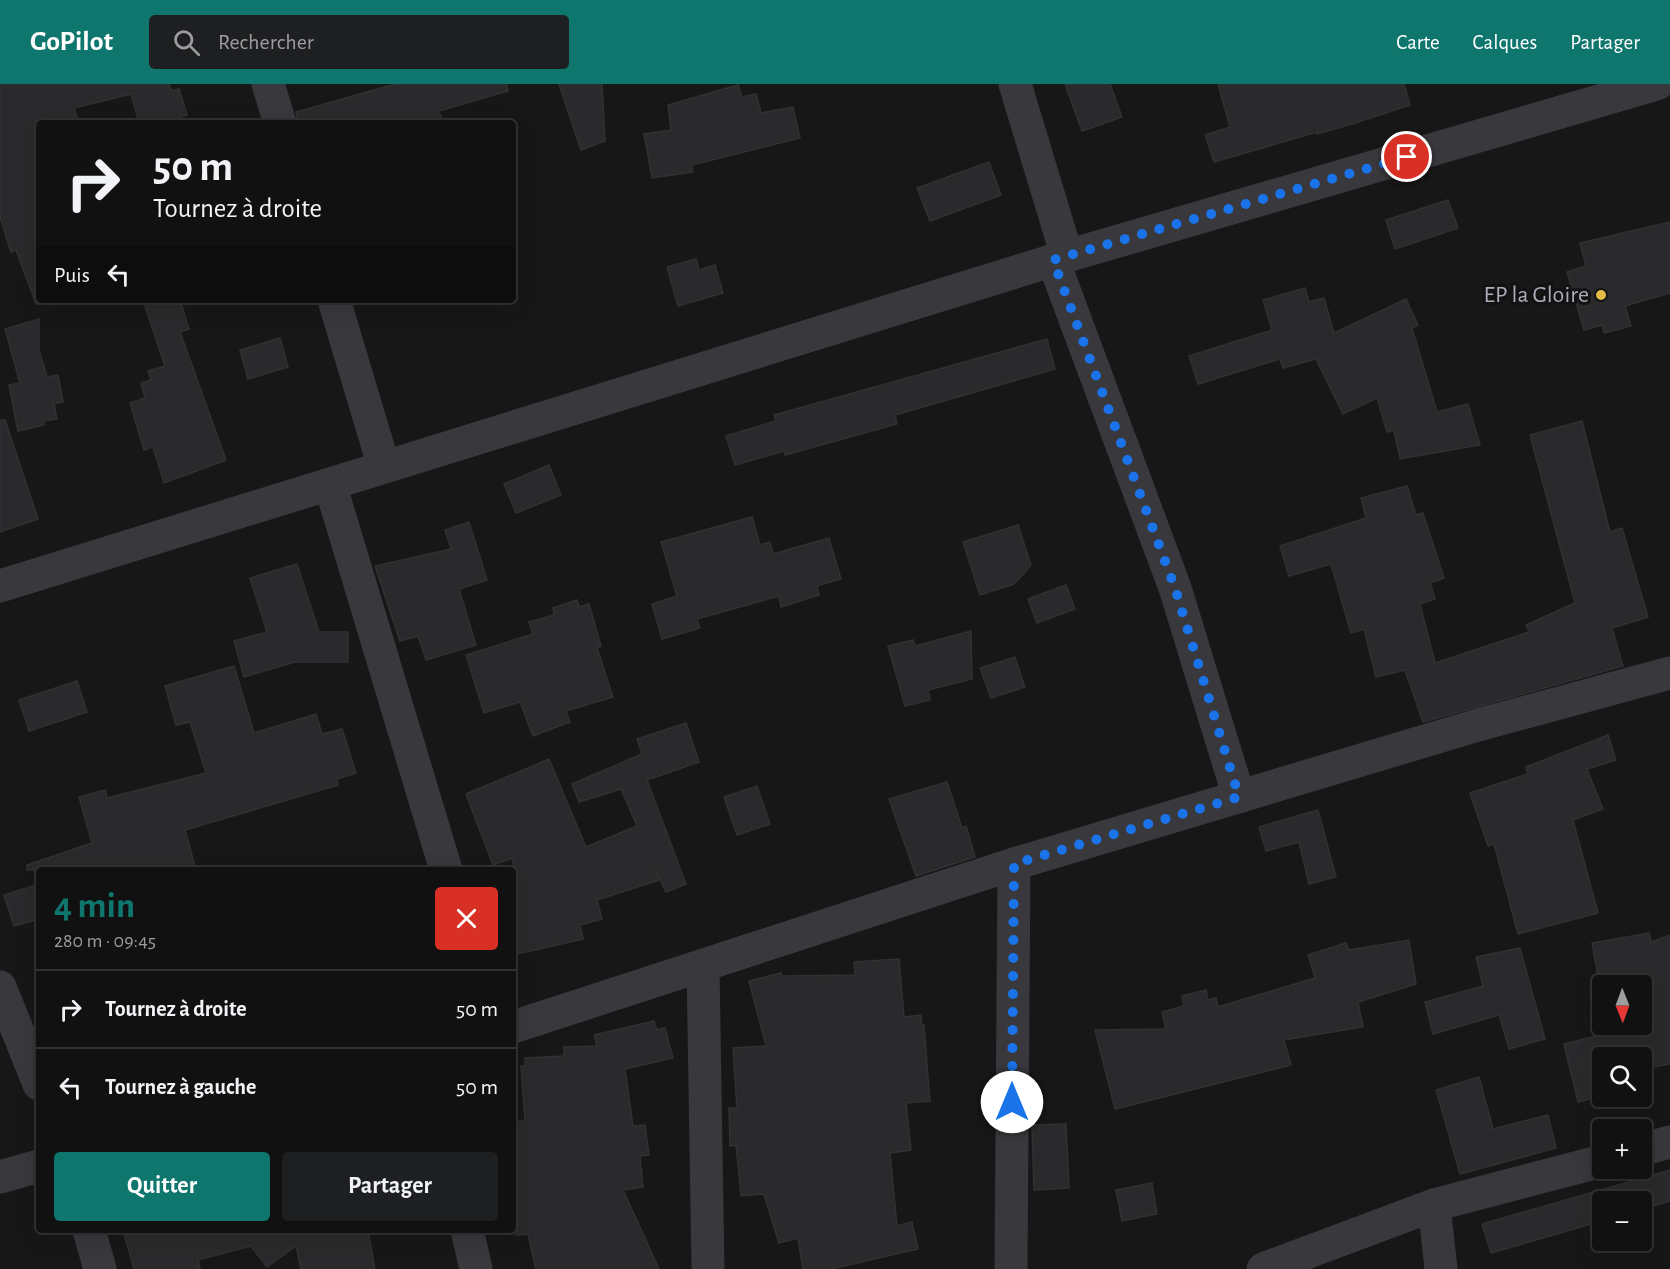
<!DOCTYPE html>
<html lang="fr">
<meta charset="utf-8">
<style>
:root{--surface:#111112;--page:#1e1f20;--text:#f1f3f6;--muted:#9c9d9f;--line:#303132;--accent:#0f766e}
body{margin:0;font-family:"Alegreya Sans",sans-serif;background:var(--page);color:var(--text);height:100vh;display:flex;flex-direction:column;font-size:22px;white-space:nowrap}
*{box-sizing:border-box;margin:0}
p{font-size:20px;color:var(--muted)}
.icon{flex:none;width:33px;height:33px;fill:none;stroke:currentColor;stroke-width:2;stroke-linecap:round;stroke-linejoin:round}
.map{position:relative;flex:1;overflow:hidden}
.panel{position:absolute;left:36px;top:783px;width:480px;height:366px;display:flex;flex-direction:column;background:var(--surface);border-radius:6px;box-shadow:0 6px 24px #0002,0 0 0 2px var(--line)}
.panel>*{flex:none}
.banner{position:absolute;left:36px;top:36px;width:480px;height:183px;border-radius:6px;box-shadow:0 6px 24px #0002,0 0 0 2px var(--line);background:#111112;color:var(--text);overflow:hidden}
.needle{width:39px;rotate:179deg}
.fabs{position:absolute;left:1592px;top:891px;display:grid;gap:12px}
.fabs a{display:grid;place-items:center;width:60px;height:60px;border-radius:6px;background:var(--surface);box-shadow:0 6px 24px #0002,0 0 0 2px var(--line);font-size:30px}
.pin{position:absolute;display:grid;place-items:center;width:51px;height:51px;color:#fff;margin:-26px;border:3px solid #fff;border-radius:50%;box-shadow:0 2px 6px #0007}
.me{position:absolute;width:66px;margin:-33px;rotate:0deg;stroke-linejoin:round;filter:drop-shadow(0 0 4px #0008)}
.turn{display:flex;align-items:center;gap:21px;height:126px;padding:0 18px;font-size:27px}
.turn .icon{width:78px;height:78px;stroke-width:2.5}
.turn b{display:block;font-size:42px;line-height:51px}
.then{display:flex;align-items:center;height:57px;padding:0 18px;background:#0003;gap:12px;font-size:22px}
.round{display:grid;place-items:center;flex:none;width:63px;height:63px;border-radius:6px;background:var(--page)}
.head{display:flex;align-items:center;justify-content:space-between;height:102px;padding:0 18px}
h1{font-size:36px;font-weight:600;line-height:45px;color:var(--accent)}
.action{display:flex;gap:12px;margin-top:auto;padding:12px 18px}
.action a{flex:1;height:69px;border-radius:6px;background:var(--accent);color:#fff;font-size:24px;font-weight:600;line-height:69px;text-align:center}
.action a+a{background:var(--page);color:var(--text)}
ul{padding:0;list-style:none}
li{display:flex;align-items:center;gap:18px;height:78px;padding:0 18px;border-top:2px solid var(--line)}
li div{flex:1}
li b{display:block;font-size:22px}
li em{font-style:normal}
header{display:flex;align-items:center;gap:36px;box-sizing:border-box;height:84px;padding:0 30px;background:var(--accent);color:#fff}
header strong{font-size:28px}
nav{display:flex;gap:33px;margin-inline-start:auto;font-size:21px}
.search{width:420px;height:54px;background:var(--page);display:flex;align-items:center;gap:15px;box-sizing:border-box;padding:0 21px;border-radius:6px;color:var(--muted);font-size:22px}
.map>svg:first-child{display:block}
</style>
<header>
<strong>GoPilot</strong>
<div class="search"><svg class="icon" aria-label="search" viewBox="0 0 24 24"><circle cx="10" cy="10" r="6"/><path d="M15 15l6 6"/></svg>Rechercher</div>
<nav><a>Carte</a><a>Calques</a><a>Partager</a></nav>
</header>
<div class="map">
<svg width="1670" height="1185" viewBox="0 0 1670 1185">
<rect width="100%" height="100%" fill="#171718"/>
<g fill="#2a2a2c" stroke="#313134" stroke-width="1.5">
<path d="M0,0H169L172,7L179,5L187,31L180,33L182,39H139L131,10L74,24L79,39H39V220H36L16,166L11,168L0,133Z"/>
<path d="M395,0H507L508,7L439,27L443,39H298L296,28Z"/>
<path d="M559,0H602L605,57L581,66Z"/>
<path d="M1065,0H1110L1122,33L1082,47Z"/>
<path d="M1218,0H1404L1410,21L1352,40L1317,50V48L1214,78L1205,51L1230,43Z"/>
<path d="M738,1L742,13L756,10L761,29L793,23L800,54L692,81L693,88L652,94L644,50L671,46L668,21Z"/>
<path d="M989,78L1001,111L930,137L917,104Z"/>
<path d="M1448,116L1458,144L1395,165L1386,136Z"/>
<path d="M1670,138V209L1625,222L1631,242L1604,249L1602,241L1584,246L1567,188L1586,182L1580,159Z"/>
<path d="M696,175L699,186L715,181L723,209L678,222L667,183Z"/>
<path d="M1305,204L1309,218L1324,214L1334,249L1406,215L1418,241L1412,244L1437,328L1468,320L1480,361L1400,375L1394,346L1387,348L1377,314L1343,330L1316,275L1283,284L1280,275L1198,300L1189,272L1272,246L1263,216Z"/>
<path d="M143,216H180L189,245L180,248L226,376L164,399L153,363L144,366L130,319L145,314L141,299L151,296L148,287L165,282Z"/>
<path d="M39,235V266L47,293L58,291L63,318L54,320L57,335L44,337V341L18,347L9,301L20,299L5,245Z"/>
<path d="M280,254L288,283L248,295L240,266Z"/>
<path d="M1047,255L1055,285L895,331L897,340L785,371L784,367L735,381L726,352L776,337L774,331Z"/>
<path d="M0,336H5L38,435L0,448Z"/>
<path d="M1582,337L1610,448L1622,444L1648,533L1612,544L1623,582L1423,638L1405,586L1376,593L1364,545L1351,549L1331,480L1289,492L1280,462L1366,434L1361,414L1407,402L1416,431L1423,429L1444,494L1430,499L1435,515L1420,520L1435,579L1529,548L1526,541L1575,519L1530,351Z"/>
<path d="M549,381L561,411L516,429L504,400Z"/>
<path d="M752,433L760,461L770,458L773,470L829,454L841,495L817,502L819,511L781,523L779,512L697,535L700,544L662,555L652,520L677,512L661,458Z"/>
<path d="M469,438L487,496L459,505L476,561L426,576L418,552L400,557L375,482L451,465L445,446Z"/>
<path d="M1018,441L1031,481L1014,500L980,511L963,458Z"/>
<path d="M297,480L319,548H348V578H295L244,593L234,557L267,548L250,494Z"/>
<path d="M1066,501L1075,525L1037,539L1028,515Z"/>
<path d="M577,516L579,523L589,520L601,562L597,564L613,613L566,627L570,638L533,652L520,618L484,629L466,571L533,550L529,538L554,531L553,524Z"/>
<path d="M971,547L972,595L928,606L930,616L905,622L888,562L913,556L915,562Z"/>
<path d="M1015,573L1025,603L991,614L980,584Z"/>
<path d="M234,582L254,649L316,630L322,650L342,645L356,689L337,695L338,701L185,746L196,786H27V781L92,759L79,713L105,706L107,714L206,689L190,638L176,641L165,602Z"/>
<path d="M77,597L87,628L29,647L19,616Z"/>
<path d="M686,639L699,678L647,696L686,800L666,808L655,784L659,796L597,816L602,835L580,841L583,855L513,871V774L493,781L466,710L549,675L586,763L637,742L621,705L579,718L572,700L642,670L637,655Z"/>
<path d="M1608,651L1616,676L1587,685L1603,725L1573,736L1598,829L1518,850L1494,760L1488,762L1470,709L1528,690L1526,683Z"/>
<path d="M947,698L962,744L966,742L975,773L916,792L889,715Z"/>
<path d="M757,702L770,740L737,751L724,713Z"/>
<path d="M1318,726L1336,793L1309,800L1299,758L1266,767L1259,743Z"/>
<path d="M39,800V835L14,842L4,811Z"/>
<path d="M1649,849L1651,858L1670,851V980L1641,985V974H1602V1012L1578,1018L1564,960L1608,949L1607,940H1641V902H1602V914L1592,859Z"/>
<path d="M1409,856L1416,900L1358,918L1363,943L1284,956L1291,981L1115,1025L1095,946L1166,945L1162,928L1184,922L1182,912L1206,906L1208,916L1216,914L1218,923L1315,894L1308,871L1346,859L1349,866Z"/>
<path d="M1520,864L1545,955L1509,965L1499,931L1433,950L1425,918L1483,902L1476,873Z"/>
<path d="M899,875L904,933L921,931L922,941H924L930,1017L906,1019L911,1066L890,1069L897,1142L912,1138L918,1165L831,1185H803L798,1154L779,1159L764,1110L741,1112L736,1061L730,1062L729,1024H737L733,964L766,962L749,897L781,889L782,892L855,891L854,878Z"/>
<path d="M654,937L657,946L665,944L673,974L625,985L633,1042L645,1041L649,1071L640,1072L643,1103L623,1106L659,1185H536L528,1150L516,1151V1147L513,1148V1038L525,1037L521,982H525V974L564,972V963L597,962L594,951Z"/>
<path d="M1479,993L1493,1045L1548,1031L1556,1064L1460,1090L1436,1006Z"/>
<path d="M1066,1040L1069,1104L1034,1106L1032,1041Z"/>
<path d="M1670,1086V1117L1641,1126V1118H1602V1137L1491,1169L1482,1140Z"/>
<path d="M1152,1099L1157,1130L1122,1137L1116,1106Z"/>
<path d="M123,1146H368L375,1185H301L296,1162L267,1183L251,1162L198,1176L200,1185H134Z"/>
</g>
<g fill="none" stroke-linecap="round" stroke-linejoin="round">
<g stroke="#38383d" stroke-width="33">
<path d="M268,0L280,39"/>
<path d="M1015,0L1067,172"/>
<path d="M1053,176L1175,504L1239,713"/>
<path d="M334,216L384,383"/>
<path d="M330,400L446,786"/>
<path d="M0,502L1067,172L1657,0"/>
<path d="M703,883L708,1185"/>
<path d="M0,903L39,1000"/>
<path d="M513,943L1014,780L1478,641L1670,589"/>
<path d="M1641,1066L1670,1058"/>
<path d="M0,1093L39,1082"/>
<path d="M1434,1121L1441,1185"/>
<path d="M89,1146L100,1185"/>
<path d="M467,1146L476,1185"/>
<path d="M1011,1185L1014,780"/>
<path d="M1263,1185L1434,1121L1602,1077"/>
</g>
</g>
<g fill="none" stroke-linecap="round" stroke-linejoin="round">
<path stroke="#1a73e8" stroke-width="10" stroke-dasharray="0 18" d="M1012,1018L1014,780L1239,713L1175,504L1053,176L1407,73"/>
</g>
<circle fill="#e0bc47" stroke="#121213" stroke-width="2" cx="1601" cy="211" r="6"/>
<g text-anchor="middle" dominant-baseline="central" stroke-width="6" stroke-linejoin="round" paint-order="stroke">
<g font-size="24" fill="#aaadb7" stroke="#121213" text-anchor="end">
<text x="1589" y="211">EP la Gloire</text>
</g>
</g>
</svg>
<div class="fabs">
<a><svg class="needle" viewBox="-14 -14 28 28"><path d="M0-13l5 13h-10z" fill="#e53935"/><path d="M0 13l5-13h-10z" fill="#9c9d9f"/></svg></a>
<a><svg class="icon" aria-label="search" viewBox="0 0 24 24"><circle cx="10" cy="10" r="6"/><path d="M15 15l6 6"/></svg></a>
<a>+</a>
<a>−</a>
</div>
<div class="pin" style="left:1407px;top:73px;background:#d93025"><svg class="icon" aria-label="arrive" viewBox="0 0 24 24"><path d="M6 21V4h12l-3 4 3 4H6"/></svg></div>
<svg class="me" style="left:1012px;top:1018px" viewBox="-20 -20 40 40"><circle r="19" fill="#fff"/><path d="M0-13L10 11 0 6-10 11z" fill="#1a73e8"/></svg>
<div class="banner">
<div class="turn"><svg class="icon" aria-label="right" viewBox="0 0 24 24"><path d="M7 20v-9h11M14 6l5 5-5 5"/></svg><div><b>50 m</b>Tournez à droite</div></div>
<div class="then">Puis<svg class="icon" aria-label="left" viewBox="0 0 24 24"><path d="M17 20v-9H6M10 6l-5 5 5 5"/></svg></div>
</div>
<section class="panel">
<div class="head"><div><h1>4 min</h1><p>280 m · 09:45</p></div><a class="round" style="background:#d93025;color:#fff"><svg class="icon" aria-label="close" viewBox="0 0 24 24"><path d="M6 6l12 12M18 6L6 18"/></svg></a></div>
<ul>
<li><svg class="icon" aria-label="right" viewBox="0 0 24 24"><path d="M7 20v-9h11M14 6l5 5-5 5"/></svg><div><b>Tournez à droite</b></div><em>50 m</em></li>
<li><svg class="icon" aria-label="left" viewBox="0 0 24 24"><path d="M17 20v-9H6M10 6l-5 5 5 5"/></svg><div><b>Tournez à gauche</b></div><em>50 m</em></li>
</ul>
<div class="action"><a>Quitter</a><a>Partager</a></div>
</section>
</div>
